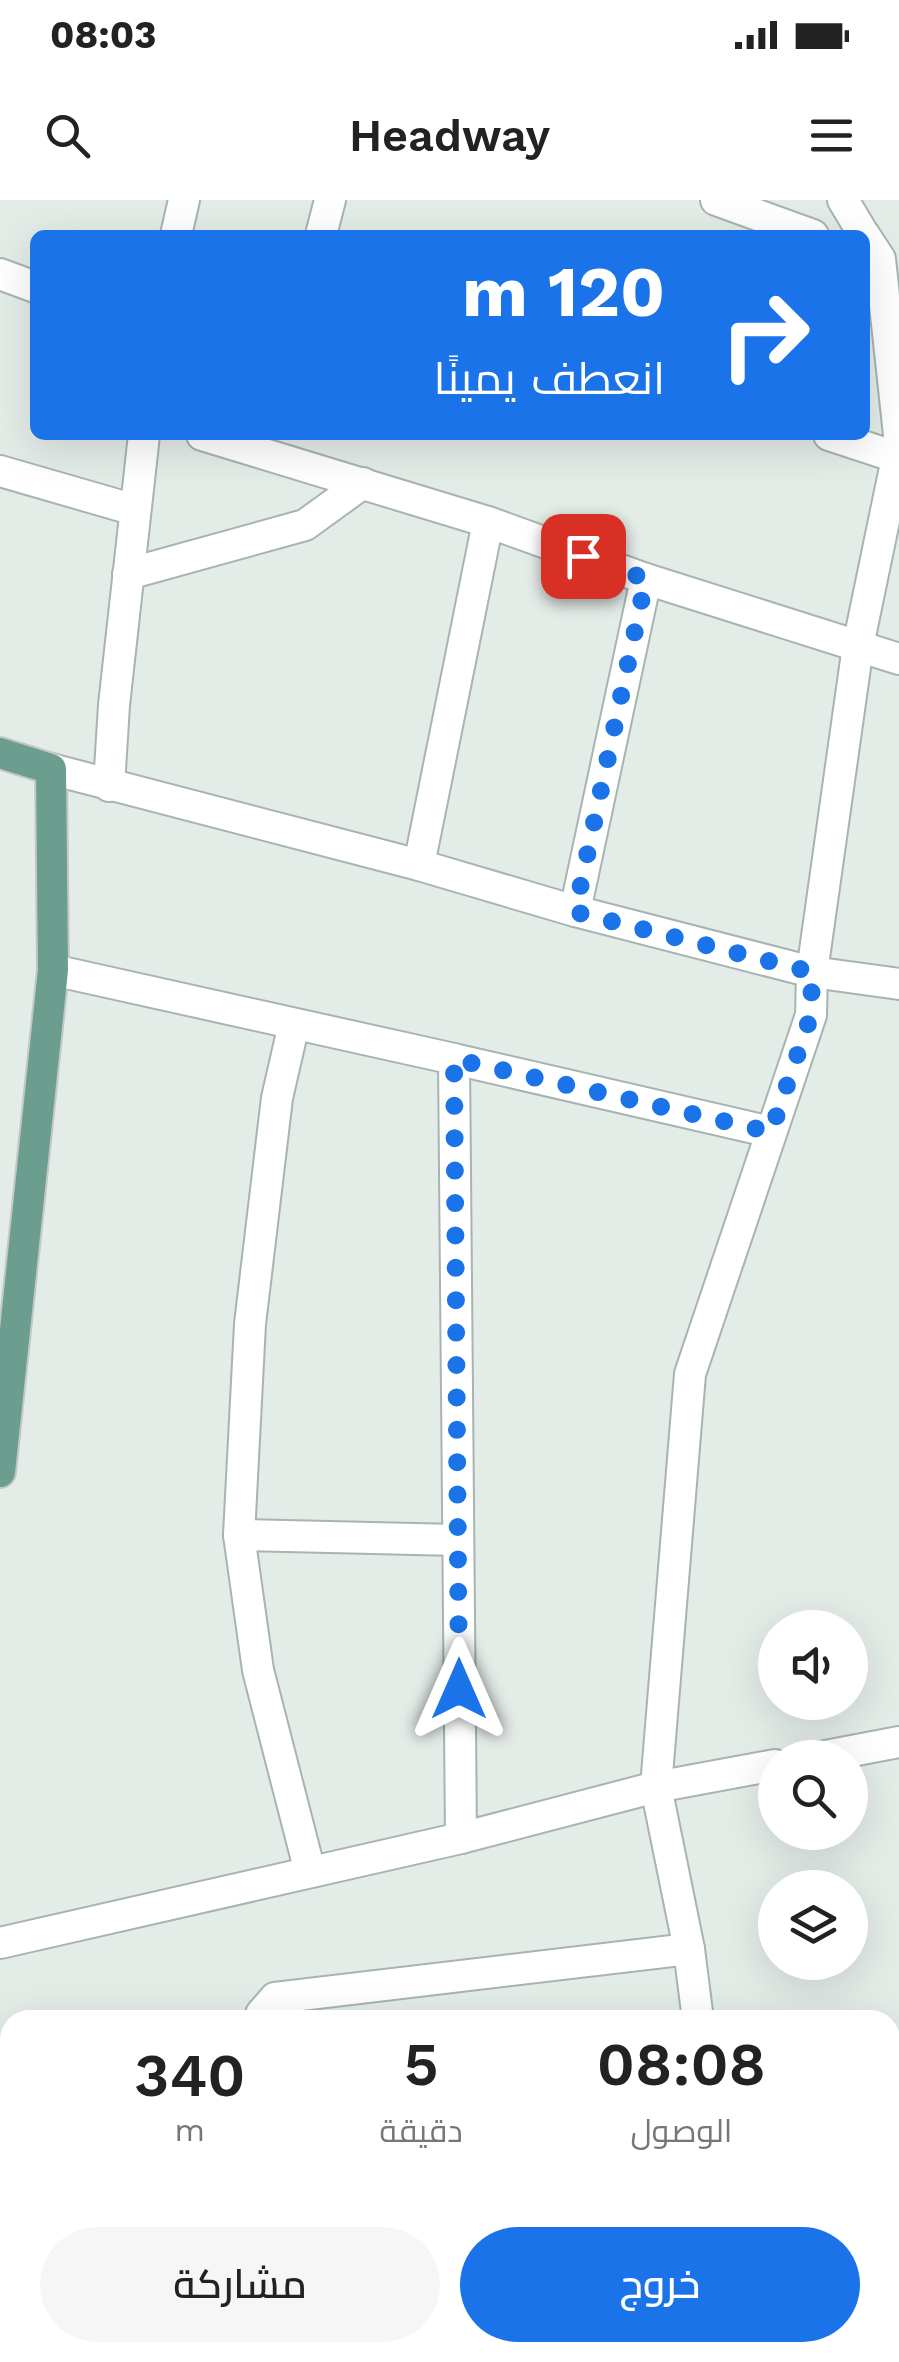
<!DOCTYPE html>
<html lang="ar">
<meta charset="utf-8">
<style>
:root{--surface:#fff;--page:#f6f6f6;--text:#222;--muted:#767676;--accent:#1a73e8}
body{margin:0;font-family:"Work Sans",Cairo,sans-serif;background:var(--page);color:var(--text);direction:rtl;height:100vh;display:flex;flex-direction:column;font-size:38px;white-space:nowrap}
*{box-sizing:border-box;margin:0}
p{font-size:32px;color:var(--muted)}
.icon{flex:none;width:55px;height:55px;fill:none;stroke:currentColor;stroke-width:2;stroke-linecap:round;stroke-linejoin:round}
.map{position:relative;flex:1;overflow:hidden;direction:ltr}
.sheet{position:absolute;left:0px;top:1810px;width:900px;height:352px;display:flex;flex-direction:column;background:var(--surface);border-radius:30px 30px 0 0;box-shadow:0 10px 40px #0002;direction:rtl}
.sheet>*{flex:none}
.banner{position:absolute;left:30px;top:30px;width:840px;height:210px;border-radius:15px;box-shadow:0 10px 40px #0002;direction:rtl;background:#1a73e8;color:#fff;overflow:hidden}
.controls{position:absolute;left:758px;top:1410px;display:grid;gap:20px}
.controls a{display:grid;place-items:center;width:110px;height:110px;border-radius:50%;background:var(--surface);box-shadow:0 10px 40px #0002;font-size:50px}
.pin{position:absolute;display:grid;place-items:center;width:85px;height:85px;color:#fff;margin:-42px;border-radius:20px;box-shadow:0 5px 15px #0006}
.me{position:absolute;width:110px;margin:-55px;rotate:0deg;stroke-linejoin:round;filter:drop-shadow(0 0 8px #0008)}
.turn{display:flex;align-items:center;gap:35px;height:210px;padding:0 40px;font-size:45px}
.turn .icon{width:130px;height:130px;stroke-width:2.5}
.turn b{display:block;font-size:70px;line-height:85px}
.eta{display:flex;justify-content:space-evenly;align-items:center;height:170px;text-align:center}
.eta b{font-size:60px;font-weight:600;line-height:70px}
.primary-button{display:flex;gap:20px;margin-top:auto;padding:20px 40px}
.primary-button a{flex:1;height:115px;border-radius:60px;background:var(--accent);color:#fff;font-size:40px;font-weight:600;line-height:115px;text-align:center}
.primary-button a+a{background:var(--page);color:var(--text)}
.status{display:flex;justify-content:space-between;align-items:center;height:70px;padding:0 50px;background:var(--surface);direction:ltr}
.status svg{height:28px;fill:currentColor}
header{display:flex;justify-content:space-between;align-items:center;height:130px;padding:0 40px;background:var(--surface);font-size:45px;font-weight:600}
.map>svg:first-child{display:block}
</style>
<div class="status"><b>08:03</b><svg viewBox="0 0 49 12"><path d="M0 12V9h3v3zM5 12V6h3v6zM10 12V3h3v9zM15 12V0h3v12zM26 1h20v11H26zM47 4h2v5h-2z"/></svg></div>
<header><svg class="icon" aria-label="menu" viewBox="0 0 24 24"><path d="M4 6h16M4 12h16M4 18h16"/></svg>Headway<svg class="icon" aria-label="search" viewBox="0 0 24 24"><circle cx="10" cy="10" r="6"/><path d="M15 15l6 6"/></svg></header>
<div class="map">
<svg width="899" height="2162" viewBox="0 0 899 2162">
<rect width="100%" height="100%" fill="#e4ece8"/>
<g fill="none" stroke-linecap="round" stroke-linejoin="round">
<defs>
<g id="minor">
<path d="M716,0L813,35"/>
<path d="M843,0L864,35"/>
<path d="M176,35L184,0"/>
<path d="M321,35L330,0"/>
<path d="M0,74L35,87"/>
<path d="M202,235L488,322L646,379L899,459"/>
<path d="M829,235L899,258"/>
<path d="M0,271L135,310"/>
<path d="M128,374L305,325L363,283"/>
<path d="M51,569L419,665L575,711L812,772L899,784"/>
<path d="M109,586L114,505L144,235"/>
<path d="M419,665L488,322"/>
<path d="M575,711L646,379"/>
<path d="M53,770L454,859L461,1638"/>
<path d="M294,824L277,898L250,1124L239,1335L258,1470L310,1672"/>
<path d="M454,859L771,932"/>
<path d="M239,1335L458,1340"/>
<path d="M815,1558L899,1542"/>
<path d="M0,1743L461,1638L656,1587L775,1565"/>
<path d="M260,1820L261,1814L275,1798L689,1749"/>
<path d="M698,1820L689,1749L656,1587L690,1174L811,815L812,772L858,446L897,258L899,235L880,59L865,36"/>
<path d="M890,2133L899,2131"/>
<path d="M314,2152L316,2162"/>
<path d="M721,2162L781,2152"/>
</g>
<g id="major">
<path d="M0,553L51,569L53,770L0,1272"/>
<path d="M0,1999L10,2070"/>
<path d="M22,2152L23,2162"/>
</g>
</defs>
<use href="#minor" stroke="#a7b4af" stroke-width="34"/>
<use href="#major" stroke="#c2c8c6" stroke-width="34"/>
<use href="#minor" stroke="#fff" stroke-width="30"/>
<use href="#major" stroke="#6c9e8f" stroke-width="30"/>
</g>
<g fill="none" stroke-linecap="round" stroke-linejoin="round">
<path stroke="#1a73e8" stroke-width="18" stroke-dasharray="0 32.4" d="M459,1489L454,859L771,932L811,815L812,772L575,712L646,379L583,356"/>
</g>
</svg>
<div class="controls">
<a><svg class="icon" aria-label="sound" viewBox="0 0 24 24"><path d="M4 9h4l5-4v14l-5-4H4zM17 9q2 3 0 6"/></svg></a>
<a><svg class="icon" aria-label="search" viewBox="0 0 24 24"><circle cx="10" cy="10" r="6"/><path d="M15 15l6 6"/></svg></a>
<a><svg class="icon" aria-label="layers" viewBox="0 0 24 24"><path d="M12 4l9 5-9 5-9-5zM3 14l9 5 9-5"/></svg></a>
</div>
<div class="pin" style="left:583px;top:356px;background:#d93025"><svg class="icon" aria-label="arrive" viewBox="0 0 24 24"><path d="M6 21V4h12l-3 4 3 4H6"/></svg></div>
<svg class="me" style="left:459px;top:1489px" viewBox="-20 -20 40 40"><path d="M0-17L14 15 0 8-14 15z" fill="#1a73e8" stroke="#fff" stroke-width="4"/></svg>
<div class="banner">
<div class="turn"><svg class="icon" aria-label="right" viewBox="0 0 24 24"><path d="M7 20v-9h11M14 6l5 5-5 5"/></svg><div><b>120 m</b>انعطف يمينًا</div></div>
</div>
<section class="sheet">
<div class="eta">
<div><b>08:08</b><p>الوصول</p></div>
<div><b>5</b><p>دقيقة</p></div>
<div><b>340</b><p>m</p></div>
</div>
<div class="primary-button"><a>خروج</a><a>مشاركة</a></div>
</section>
</div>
